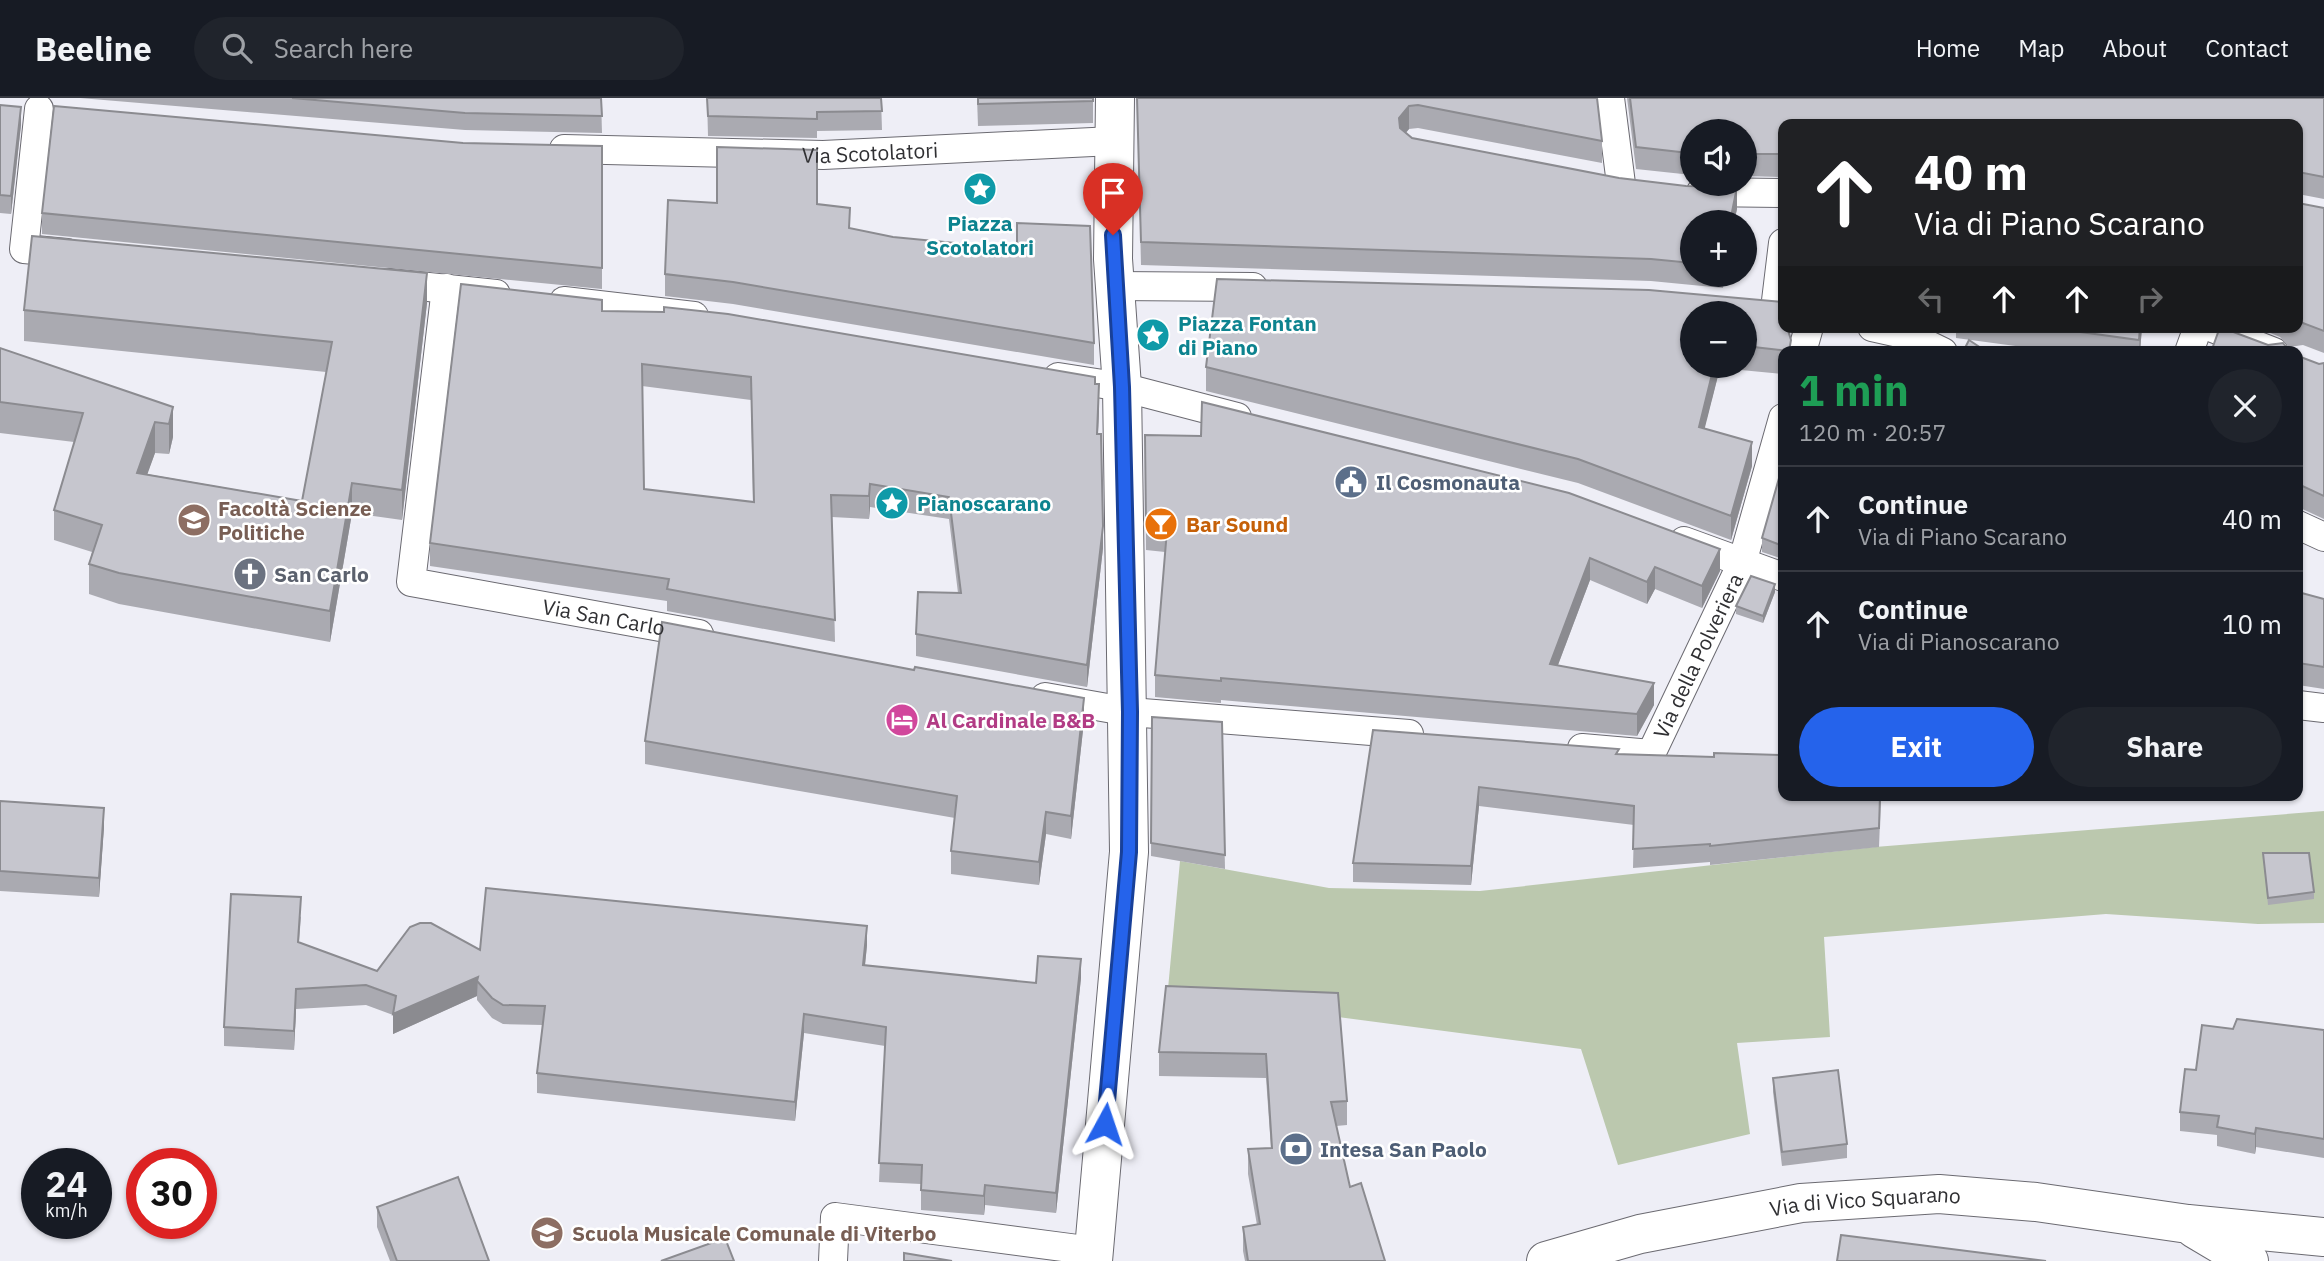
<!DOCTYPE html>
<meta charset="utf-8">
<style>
:root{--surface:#171b24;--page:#20242c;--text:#f1f3f6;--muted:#9ea1a6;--line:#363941;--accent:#2563eb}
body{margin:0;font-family:"IBM Plex Sans",sans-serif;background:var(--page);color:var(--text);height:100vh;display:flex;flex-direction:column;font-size:26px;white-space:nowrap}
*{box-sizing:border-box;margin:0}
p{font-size:23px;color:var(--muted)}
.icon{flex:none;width:38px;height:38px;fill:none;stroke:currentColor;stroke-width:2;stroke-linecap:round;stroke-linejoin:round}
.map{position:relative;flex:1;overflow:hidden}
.drawer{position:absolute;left:1778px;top:248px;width:525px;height:455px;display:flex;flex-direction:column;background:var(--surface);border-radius:14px;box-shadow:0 2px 5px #0004}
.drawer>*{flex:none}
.hud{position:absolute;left:1778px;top:21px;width:525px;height:214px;border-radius:14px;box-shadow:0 2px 5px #0004;background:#202124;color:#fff;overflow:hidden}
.controls{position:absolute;left:1680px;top:21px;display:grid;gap:14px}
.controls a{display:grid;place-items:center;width:77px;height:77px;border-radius:50%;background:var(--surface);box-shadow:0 2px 5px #0004;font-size:35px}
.speed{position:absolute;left:21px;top:1050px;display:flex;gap:14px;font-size:35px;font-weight:700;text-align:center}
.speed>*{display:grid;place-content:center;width:91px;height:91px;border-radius:50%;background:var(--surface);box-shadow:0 2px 5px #0004;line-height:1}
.speed small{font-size:18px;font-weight:400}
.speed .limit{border:10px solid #d22;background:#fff;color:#111}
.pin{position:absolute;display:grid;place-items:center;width:60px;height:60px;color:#fff;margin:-72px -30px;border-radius:50% 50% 50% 0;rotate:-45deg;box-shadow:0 0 7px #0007}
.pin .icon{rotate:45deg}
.me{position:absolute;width:77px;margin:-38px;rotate:5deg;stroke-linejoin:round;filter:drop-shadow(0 0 5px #0008)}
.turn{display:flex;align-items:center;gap:24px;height:147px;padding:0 21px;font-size:32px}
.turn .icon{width:91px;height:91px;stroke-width:2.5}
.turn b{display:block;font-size:49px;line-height:60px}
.lanes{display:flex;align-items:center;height:66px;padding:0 21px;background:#0003;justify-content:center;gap:35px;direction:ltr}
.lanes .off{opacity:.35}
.round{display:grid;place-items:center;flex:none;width:74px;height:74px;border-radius:37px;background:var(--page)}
.overview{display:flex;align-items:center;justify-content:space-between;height:119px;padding:0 21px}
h1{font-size:42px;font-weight:800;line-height:52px;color:#1e9e55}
.action{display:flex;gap:14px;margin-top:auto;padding:14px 21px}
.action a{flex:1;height:80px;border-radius:42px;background:var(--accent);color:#fff;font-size:28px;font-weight:800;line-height:80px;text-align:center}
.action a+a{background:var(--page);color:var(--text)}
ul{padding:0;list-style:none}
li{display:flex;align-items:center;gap:21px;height:105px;padding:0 21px;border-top:2px solid var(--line)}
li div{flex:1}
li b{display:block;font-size:26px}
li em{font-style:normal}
header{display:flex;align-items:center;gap:42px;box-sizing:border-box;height:98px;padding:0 35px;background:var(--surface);border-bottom:2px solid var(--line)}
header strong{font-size:33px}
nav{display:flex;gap:38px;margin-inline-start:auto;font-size:24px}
.search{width:490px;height:63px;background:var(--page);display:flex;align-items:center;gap:18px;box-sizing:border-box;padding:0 24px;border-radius:38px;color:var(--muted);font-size:26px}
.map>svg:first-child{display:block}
</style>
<header>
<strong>Beeline</strong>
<div class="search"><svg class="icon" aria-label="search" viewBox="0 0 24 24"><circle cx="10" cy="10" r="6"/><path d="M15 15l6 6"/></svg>Search here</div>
<nav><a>Home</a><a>Map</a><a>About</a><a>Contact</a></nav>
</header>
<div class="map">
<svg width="2324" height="1163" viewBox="0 0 2324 1163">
<rect width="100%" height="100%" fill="#eeeef6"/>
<path fill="#bbc8ae" d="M2324,713V825L2258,826L2106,816L1824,839L1830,939L1737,945L1750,1036L1618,1067L1581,951L1338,919L1166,912L1180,763L1329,790L1480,793L1875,749Z"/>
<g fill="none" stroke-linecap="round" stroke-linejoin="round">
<defs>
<g id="lane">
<path d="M1610,0L1621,86"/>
<path d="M39,11L24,151L67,155"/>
<path id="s1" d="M564,51L823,57L1113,43"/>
<path d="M1701,94L1783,95"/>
<path d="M390,185L496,196"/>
<path d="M1114,188L1253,189"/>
<path id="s2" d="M446,190L411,484L699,536"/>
<path d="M564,203L694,218"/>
<path d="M1775,211L1783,145"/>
<path d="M1872,229L1908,237L1943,254"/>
<path d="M2210,229L2274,254"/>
<path d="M1802,254L1809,229"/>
<path d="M2189,254L2198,229"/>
<path d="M1058,279L1122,289L1237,319"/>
<path d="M2298,427L2324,439"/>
<path d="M1684,443L1783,479"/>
<path d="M1045,599L1130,614L1409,636"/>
<path d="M2298,607L2324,610"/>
<path id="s3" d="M1582,650L1651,656L1742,465L1783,320"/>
<path d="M833,1163L835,1119L1093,1153"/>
</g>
<path id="street" d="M1093,1163L1129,754L1122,289L1113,161L1115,0"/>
<g id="secondary">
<path d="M2195,1131L2249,1163"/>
<path id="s4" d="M1546,1163L1640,1136L1801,1105L1939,1096L2036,1104L2188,1126L2324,1139"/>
</g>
</defs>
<use href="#lane" stroke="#6b6a71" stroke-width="30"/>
<use href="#street" stroke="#6b6a71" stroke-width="40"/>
<use href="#secondary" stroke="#6b6a71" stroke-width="40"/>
<use href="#lane" stroke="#fff" stroke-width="28"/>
<use href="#street" stroke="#fff" stroke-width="38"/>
<use href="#secondary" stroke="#fff" stroke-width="38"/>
</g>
<g fill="#aaaab1" fill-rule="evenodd">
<path d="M80,0H601L602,35L465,32Z"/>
<path d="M707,0H881L882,32L817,33V40L708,38Z"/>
<path d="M977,0H1093V25L978,28Z"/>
<path d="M1137,0H1597L1602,43V65L1418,30L1409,31L1406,35L1412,40L1737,111L1734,124H1692V177H1725L1723,190L1651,183L1141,167Z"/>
<path d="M1627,0H2324V101L2298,96V26H1783V79L1745,78V33H1692V77L1636,71Z"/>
<path d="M0,7L21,27L11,116L0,115Z"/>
<path d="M463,45L602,170V191L42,136V115Z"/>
<path d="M717,105L817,106L850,130L1094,245V267L733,206L665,198V176Z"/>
<path d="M2298,105L2324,110V255L2303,247L2289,249L2280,239L2256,229H2298Z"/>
<path d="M1217,181L1649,192L1783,204V229H1792L1789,237L1791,242V254H1783V276L1720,270L1704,331L1752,344V368L1731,442L1578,385L1206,293V269ZM1692,215H1745V268H1692Z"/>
<path d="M427,205L402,422L352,415L330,544L119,506L89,496V466L92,454L54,442V412L74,344L0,335V250L173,309V339L169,356L155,355L147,376L302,403L326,274L24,243V212Z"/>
<path d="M602,213L1095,286L1099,308L1098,336L1103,450L1087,589L916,558V536L958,495L949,421L870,409L869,421L832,419L835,544L667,513V503L430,468V445ZM642,288L751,302L753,404L644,391Z"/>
<path d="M1945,229H2142L2140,254H2059L1956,240V232Z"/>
<path d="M2298,258L2319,266L2324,265V421L2298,409Z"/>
<path d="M1145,337L1720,473L1702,510L1655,491L1647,506L1590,482L1558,567L1654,607L1637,638L1221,602V605L1155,599V577L1165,454L1146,452Z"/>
<path d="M1783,366V461L1762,454V440Z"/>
<path d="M1775,494L1763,525L1736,516V508Z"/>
<path d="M2298,494L2324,501V591L2298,587Z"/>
<path d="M1152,619L1222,624L1225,771L1151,758Z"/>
<path d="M1084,623L1071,741L1046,736L1039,787L951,776V753L955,720L645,666V643Z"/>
<path d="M1373,632L1619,656L1881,698L1879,749L1710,767V764L1633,770L1634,727L1479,708L1471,787L1353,784V765Z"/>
<path d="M0,703L104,729L99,799L0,793Z"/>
<path d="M2263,755L2314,794V801L2268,807Z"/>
<path d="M301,818L299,844L377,873L480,852L867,847L865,867L1036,885L1081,880L1056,1115L985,1107L984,1117L921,1112V1086L879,1084L885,948L804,935L795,1023L537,995V975L543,927L503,926L492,920L477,902V898L393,936V917L366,907L296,911L294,952L224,948V929Z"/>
<path d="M1166,888L1347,1003V1027L1336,1028L1350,1089L1385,1163H1245L1243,1153V1129L1257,1127L1248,1076V1051L1271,1050L1266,980L1159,978V954Z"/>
<path d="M2233,931L2324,932V1060L2256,1049L2255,1056L2217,1048V1037L2180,1033V1014L2196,972Z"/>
<path d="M1773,980L1847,1046V1060L1782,1068L1773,994Z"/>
<path d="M377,1109L489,1163H390L377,1129Z"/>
</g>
<g fill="#8b8b90">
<path d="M1409,8V31L1399,42V20Z"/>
<path d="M21,9V27L11,116V98Z"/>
<path d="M1737,89V111L1734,124H1730Z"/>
<path d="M427,175V205L402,422V392Z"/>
<path d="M2140,229H2142L2140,254H2139Z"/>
<path d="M1714,268H1720V270L1699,353V329Z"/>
<path d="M1099,286V308L1097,358V336Z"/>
<path d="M173,309V339L169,356V326Z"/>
<path d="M155,324V355L137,405V375Z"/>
<path d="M1752,344V368L1731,442V418Z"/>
<path d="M352,385V415L330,544V513Z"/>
<path d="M870,386V409L869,421V398Z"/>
<path d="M1103,428V450L1087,589V567Z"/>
<path d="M1720,451V473L1702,510V488Z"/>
<path d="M1590,460V482L1550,588V566Z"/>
<path d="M1655,469V491L1647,506V484Z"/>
<path d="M1775,486V494L1763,525V518Z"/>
<path d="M1654,585V607L1637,638V616Z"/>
<path d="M1084,600V623L1071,741V718Z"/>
<path d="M1479,689V708L1471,787V768Z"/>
<path d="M104,710V729L99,799V780Z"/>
<path d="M1046,714V736L1039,787V764Z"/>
<path d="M867,828V847L863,886V867Z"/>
<path d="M1081,861V880L1056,1115V1095Z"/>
<path d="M478,879L477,898L393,936V916Z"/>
<path d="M296,891V911L294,952V933Z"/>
<path d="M804,916V935L795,1023V1004Z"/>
<path d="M2256,1030V1049L2255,1056V1036Z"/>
<path d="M985,1087V1107L984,1117V1098Z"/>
</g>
<g fill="#c6c6ce" stroke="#8b8b90" stroke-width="2" fill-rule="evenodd">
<path d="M292,0H601L602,18L465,15Z"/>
<path d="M707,0H881L882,13L817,14V21L708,18Z"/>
<path d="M978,0H1093V3L978,6Z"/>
<path d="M1137,0H1597L1602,43L1418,7L1409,8L1399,20L1400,30L1412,40L1619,80L1686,88L1737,89L1730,124H1692V165L1651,161L1141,144Z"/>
<path d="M1630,0H2324V79L2298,74V26H1783V56H1745V33H1692V55H1689L1636,49Z"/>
<path d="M0,7L21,9L11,98L0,97Z"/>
<path d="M54,8L463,45L602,48V170L42,115Z"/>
<path d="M717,49L817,52V106L850,110L849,130L893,139L1017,151V125L1090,128L1094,245L733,184L665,176L668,102L717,105Z"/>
<path d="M2298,105L2324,110V233L2303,225L2298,226Z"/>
<path d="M32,138L427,175L402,392L352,385L330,513L119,475L89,466L102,427L54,412L83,315L0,304V250L173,309L169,326L155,324L137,375L302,403L332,244L24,212Z"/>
<path d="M1217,181L1649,192L1783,204V229H1787L1791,242L1789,253L1745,248V215H1692V268H1714L1699,329L1752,344L1731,418L1578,361L1206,269Z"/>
<path d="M461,186L602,202V213L664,214V209L728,216L1095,279V286H1099L1097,336H1101L1103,428L1087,567L916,536L918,494L961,495L949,399L870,386L869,398L831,397L835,522L667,491L669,481L430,445ZM642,266L751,279L754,404L644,391Z"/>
<path d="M2044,229H2140L2139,242Z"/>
<path d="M2220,229L2268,247L2283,245L2290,254H2211Z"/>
<path d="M1969,242L1987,254H1963Z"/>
<path d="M2298,258L2319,266L2324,265V398L2298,386Z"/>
<path d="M1202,304L1569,395L1720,451L1702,488L1655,469L1647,484L1590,460L1550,566L1654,585L1637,616L1221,580V583L1155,577L1167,432L1146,430L1145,337L1201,338Z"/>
<path d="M1783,366V448L1762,440Z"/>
<path d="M1751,478L1775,486L1763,518L1736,508Z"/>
<path d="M2298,494L2324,501V569L2298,565Z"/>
<path d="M662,524L914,572L915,569L1084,600L1071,718L1046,714L1039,764L951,753L957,698L645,643Z"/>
<path d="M1152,619L1222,624L1225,757L1151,745Z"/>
<path d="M1373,632L1619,651L1616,656L1714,659V655L1783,657V698H1880L1879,730L1710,748V746L1633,751L1634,708L1479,689L1471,768L1353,765Z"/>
<path d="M0,703L104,710L99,780L0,773Z"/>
<path d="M2263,755H2309L2314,794L2268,800Z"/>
<path d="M486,790L867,828L863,867L1036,885L1038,858L1081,861L1056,1095L985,1087L984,1098L921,1092L922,1067L879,1065L886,929L804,916L795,1004L537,975L545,908L503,907L492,900L477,883L478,879L393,916L396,898L366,887L296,891L294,933L224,929L231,796L301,799L298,844L377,873L410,829L420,825H431L480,852Z"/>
<path d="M1166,888L1338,895L1347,1003L1331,1004L1350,1089L1361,1085L1385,1163H1248L1243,1129L1260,1126L1248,1051L1272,1050L1266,956L1159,954Z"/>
<path d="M2237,921L2324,932V1041L2256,1030L2255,1036L2217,1029L2219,1018L2180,1014L2185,971L2196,972L2202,927L2233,931Z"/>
<path d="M1838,972L1847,1046L1782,1054L1773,980Z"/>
<path d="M458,1079L489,1163H397L377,1109Z"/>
<path d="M1841,1137L2046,1163H1837Z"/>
<path d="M725,1140L734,1163H661Z"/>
<path d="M904,1155L952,1163H904Z"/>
</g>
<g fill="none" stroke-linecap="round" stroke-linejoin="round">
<defs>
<path id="route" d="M1105,1026L1129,754L1130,614L1122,289L1113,137"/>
</defs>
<use href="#route" stroke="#184099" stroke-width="18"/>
<use href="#route" stroke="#2563eb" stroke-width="12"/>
</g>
<defs>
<symbol id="sight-disc" viewBox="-11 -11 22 22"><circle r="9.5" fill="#0f9aa8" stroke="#fff"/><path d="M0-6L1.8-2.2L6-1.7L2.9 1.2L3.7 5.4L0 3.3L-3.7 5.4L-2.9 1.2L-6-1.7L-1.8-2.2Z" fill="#fff"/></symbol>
<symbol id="civic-disc" viewBox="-11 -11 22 22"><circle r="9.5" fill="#5c6f8a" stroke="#fff"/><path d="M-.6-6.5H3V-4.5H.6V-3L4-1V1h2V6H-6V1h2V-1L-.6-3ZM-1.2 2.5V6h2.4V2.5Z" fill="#fff"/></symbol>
<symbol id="university-disc" viewBox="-11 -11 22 22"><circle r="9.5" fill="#8d6e63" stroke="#fff"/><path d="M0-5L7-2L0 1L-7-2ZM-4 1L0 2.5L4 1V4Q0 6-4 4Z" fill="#fff"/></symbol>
<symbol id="bar-disc" viewBox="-11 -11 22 22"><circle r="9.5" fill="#e8710a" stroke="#fff"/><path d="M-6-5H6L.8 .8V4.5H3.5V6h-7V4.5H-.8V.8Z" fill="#fff"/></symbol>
<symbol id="church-disc" viewBox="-11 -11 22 22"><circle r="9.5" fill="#6b7280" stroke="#fff"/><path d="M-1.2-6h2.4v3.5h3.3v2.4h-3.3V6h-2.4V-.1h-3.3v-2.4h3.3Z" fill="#fff"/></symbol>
<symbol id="hotel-disc" viewBox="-11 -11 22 22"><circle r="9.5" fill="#d1479c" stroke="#fff"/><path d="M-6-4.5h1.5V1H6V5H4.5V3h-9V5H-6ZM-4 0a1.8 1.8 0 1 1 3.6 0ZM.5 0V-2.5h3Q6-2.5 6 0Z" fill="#fff"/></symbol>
<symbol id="bank-disc" viewBox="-11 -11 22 22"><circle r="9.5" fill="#5c6f8a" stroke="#fff"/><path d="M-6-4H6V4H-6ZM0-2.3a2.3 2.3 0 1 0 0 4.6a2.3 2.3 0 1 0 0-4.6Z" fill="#fff"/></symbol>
<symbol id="school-disc" viewBox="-11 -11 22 22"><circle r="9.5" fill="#8d6e63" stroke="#fff"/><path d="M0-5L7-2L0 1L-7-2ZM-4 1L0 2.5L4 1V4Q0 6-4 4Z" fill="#fff"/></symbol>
</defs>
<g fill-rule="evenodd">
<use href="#sight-disc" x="961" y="72" width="38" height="38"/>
<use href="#sight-disc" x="1134" y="218" width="38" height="38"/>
<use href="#civic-disc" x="1332" y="365" width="38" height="38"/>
<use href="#sight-disc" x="873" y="386" width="38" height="38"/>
<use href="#university-disc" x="175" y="403" width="38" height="38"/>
<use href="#bar-disc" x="1142" y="407" width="38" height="38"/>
<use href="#church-disc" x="231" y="457" width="38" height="38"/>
<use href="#hotel-disc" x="883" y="603" width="38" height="38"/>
<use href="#bank-disc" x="1277" y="1032" width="38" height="38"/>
<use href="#school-disc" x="528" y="1116" width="38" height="38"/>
</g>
<g text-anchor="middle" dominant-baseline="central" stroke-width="5" stroke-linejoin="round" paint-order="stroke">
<g font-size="21" fill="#303033" stroke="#fff">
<text stroke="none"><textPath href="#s1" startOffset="306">Via Scotolatori</textPath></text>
<text stroke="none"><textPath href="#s2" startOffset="492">Via San Carlo</textPath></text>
<text stroke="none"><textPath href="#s3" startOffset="178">Via della Polveriera</textPath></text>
<text stroke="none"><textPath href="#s4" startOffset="326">Via di Vico Squarano</textPath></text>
</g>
<g font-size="21" font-weight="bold" fill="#0d838f" stroke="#fff" text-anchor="start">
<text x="980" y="125" text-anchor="middle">Piazza<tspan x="980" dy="24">Scotolatori</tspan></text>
<text x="1178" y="225">Piazza Fontan<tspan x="1178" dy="24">di Piano</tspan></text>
<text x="917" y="405">Pianoscarano</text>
</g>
<g font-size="21" font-weight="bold" fill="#4e5e75" stroke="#fff" text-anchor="start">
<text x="1376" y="384">Il Cosmonauta</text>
<text x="1320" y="1051">Intesa San Paolo</text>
</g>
<g font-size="21" font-weight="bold" fill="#785e54" stroke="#fff" text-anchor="start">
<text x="218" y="410">Facoltà Scienze<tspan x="218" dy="24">Politiche</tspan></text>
<text x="572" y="1135">Scuola Musicale Comunale di Viterbo</text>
</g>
<g font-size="21" font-weight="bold" fill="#c56008" stroke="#fff" text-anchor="start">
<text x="1186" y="426">Bar Sound</text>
</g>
<g font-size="21" font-weight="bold" fill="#5b616d" stroke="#fff" text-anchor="start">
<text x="274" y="476">San Carlo</text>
</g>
<g font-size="21" font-weight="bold" fill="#b23c85" stroke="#fff" text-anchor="start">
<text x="926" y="622">Al Cardinale B&amp;B</text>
</g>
</g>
</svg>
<div class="controls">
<a><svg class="icon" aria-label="sound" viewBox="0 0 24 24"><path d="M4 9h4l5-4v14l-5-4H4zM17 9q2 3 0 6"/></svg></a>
<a>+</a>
<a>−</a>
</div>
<div class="speed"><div>24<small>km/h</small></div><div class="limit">30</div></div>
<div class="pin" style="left:1113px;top:137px;background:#d93025"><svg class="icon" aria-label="arrive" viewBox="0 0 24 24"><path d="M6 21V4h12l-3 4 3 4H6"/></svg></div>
<svg class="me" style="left:1105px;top:1026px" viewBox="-20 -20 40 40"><path d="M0-17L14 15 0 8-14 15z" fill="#2563eb" stroke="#fff" stroke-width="4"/></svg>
<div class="hud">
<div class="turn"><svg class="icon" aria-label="ahead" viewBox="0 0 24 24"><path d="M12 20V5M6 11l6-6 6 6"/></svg><div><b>40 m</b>Via di Piano Scarano</div></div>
<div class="lanes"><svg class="icon off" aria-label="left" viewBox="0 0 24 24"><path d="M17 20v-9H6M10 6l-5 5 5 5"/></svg><svg class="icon" aria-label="ahead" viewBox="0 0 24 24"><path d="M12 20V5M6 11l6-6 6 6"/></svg><svg class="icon" aria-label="ahead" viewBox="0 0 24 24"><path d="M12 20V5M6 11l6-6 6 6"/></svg><svg class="icon off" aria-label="right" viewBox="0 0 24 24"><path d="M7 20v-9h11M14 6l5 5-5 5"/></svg></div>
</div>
<section class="drawer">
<div class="overview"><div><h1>1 min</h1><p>120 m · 20:57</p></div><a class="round"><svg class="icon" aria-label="close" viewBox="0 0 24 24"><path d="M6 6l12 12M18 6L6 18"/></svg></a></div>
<ul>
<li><svg class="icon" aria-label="ahead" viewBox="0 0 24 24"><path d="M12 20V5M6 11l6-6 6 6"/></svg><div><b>Continue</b><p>Via di Piano Scarano</p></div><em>40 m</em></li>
<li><svg class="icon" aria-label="ahead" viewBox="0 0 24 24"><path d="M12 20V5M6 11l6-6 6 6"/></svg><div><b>Continue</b><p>Via di Pianoscarano</p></div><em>10 m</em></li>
</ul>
<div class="action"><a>Exit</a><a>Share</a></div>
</section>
</div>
